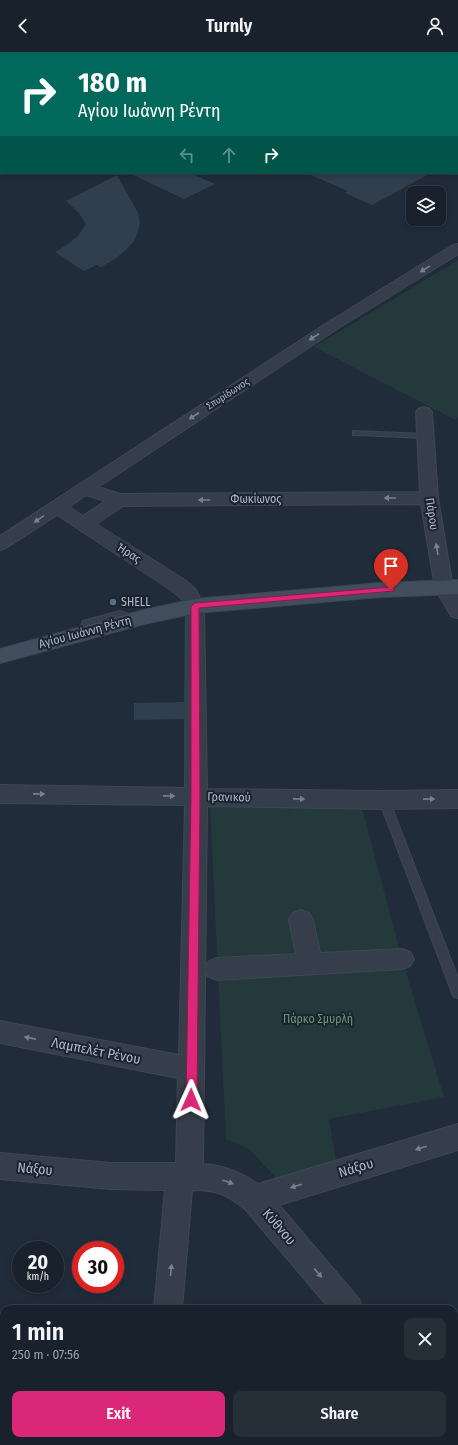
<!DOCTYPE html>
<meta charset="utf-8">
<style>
:root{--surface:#19212c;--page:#262e38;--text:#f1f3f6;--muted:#9fa3a9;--line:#373e48;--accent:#db2777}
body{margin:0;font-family:"Fira Sans Condensed",sans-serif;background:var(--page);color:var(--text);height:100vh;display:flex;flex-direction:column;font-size:15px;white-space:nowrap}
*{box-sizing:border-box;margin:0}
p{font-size:13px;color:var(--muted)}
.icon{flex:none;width:22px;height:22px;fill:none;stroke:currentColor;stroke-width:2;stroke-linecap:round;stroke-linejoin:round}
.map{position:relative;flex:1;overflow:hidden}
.panel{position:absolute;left:0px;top:1253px;width:458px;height:140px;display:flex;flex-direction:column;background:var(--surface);border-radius:12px 12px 0 0;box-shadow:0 2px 6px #0003,0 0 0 1px var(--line)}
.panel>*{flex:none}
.guide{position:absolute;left:0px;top:0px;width:458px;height:122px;box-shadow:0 2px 6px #0003,0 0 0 1px var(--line);background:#00695c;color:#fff;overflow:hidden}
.fabs{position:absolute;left:406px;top:134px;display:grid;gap:8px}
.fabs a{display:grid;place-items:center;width:40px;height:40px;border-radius:8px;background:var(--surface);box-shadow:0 2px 6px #0003,0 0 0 1px var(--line);font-size:20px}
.speed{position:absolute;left:12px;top:1189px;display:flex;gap:8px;font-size:20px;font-weight:700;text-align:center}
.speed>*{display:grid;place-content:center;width:52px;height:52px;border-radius:50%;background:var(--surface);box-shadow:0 2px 6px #0003,0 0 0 1px var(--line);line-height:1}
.speed small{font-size:10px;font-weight:400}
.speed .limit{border:6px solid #d22;background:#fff;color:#111}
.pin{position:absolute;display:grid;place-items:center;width:34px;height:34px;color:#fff;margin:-41px -17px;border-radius:50% 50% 50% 0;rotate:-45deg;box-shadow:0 0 4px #0007}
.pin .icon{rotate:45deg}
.me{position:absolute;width:44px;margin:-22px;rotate:1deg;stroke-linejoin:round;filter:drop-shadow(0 0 3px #0008)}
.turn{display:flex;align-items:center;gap:14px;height:84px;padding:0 12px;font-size:18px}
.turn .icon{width:52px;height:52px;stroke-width:2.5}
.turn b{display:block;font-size:28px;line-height:34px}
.lanes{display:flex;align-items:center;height:38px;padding:0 12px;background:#0003;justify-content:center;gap:20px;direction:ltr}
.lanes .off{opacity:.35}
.round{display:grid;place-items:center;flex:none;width:42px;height:42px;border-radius:8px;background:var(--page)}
.overview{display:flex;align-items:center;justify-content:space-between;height:68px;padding:0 12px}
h1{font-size:24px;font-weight:600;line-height:30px}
.action{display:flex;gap:8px;margin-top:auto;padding:8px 12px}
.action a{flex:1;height:46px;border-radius:8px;background:var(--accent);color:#fff;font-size:16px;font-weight:600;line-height:46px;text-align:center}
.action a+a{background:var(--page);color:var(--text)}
header{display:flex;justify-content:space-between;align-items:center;height:52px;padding:0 12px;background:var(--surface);font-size:18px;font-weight:600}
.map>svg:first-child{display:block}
</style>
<header><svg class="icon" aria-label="back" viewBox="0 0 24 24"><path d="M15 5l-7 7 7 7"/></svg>Turnly<svg class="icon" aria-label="person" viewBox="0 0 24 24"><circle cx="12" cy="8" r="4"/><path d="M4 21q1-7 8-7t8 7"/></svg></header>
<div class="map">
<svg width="458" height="1393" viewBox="0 0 458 1393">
<rect width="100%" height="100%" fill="#212c3a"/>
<g fill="#23393b">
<path d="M458,208V365L455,368L314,295Z"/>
<path d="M210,754L362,756L402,907L444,1045L329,1067L336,1110L277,1127L249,1097L226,1087Z"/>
</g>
<g fill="#303e4e">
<path d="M129,121H190L215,132L184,147Z"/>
<path d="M306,121H431L372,153L345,141L348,139Z"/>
<path d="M117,123L138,161L140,170L138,179L134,189L126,198L115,207L101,215L97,213L84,219L55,200L67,193L78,184L86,172L79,161L66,149Z"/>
<path d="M184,650V667L134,668V651Z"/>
</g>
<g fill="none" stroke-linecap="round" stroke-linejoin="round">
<defs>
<g id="lane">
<path d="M373,0H380L372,1Z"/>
<path d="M445,0H451L452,1H446Z"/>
<path d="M457,3L458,4V8L457,7Z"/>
<path d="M0,87H1L0,92Z"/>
<path d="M353,379L424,382L428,384L424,386L356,383H353Z"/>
<path d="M120,559L137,565L139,567L134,570L120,565L90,573L86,583L83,584L78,581L83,569Z"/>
<path d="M384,744L388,745L389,748L458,926V946L454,945L452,941L379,748L380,745Z"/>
</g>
<g id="street">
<path d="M458,192V202L337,277L98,435L120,442L420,440L416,360L418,357L424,355L430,357L432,360L438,446L453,536L458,543V566L451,564L435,536L421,452L123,454L96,472L185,528L196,538L204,554L207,737L384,739L458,738V756L384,757L207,754L203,1112C223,1113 242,1121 258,1132L458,1072V1098L279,1153L359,1247L363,1257H330L245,1157C226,1142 217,1138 192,1138L182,1257H154L165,1138L111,1137L0,1127V1101L111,1111H176L178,1026L0,991V969L179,1003L185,753L0,751V733L185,736L186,554L182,547L171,538L57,463L6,496L0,498V484L327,271L453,193ZM86,443L105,449L83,464L69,455Z"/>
<path d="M301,858L309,861L313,868L320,901L402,897L410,900L414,907L410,914L402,917L217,928L208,924L205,917L208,910L217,906L296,902L289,868L293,861Z"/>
<path d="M458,1269V1302L454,1304V1271Z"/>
<path d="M454,1363L458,1364V1393H448L443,1389H454Z"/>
<rect x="141" y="1389" width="30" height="4"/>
</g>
<path id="secondary" d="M458,528V542L380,545L195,561L144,572L0,611V597L144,558L195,547L380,531Z"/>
</defs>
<use href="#lane" stroke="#3e4753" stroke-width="2"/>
<use href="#street" stroke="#3e4753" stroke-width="2"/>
<use href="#secondary" stroke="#3e4753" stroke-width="2"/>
<use href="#lane" fill="#353e4a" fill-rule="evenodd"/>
<use href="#street" fill="#353e4a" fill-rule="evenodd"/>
<use href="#secondary" fill="#424d5d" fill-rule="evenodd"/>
</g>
<defs><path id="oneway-solid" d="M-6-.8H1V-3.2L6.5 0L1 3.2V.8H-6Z"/></defs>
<g fill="#78828e">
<use href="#oneway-solid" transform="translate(425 217) rotate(148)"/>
<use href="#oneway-solid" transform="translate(314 285) rotate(147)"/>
<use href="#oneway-solid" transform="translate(194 364) rotate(147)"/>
<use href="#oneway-solid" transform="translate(390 446) rotate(180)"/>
<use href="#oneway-solid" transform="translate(204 448) rotate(180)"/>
<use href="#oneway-solid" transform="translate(39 467) rotate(146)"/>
<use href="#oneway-solid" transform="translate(437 497) rotate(-99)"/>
<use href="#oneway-solid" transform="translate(39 742) rotate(1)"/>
<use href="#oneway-solid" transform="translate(169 744) rotate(1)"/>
<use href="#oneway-solid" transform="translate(299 747) rotate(1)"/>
<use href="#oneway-solid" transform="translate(429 747) rotate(-1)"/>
<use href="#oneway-solid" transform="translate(30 986) rotate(-169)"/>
<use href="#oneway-solid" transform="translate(421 1096) rotate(163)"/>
<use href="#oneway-solid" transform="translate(228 1130) rotate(20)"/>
<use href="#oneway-solid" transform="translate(296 1134) rotate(163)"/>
<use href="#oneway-solid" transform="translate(171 1218) rotate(-85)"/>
<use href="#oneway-solid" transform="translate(318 1221) rotate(49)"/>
</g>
<path fill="#db2777" stroke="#8e194d" d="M391,535L394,536V539L199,556L200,744L197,1048L195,1052L191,1053L187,1052L186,1048L191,744V554L195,551Z"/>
<circle fill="#5c6f8a" stroke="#1a232f" stroke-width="1.5" cx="113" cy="550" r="4"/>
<g text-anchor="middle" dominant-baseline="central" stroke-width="4" stroke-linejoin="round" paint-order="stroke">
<g font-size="10" fill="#afb9c6" stroke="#1a232f">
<text transform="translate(228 342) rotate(-33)">Σπυρίδωνος</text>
</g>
<g font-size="12" fill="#afb9c6" stroke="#1a232f">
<text x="256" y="447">Φωκίωνος</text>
<text transform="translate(432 462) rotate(81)">Πάρου</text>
<text transform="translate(129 501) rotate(33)">Ήρας</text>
<text transform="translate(85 580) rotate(-15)">Αγίου Ιωάννη Ρέντη</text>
<text transform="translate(229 745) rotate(1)">Γρανικού</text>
</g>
<g font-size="12" fill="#afb9c6" stroke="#1a232f" text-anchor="start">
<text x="121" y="550">SHELL</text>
</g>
<g font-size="12" fill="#669870" stroke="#1a232f">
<text x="318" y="967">Πάρκο Σµυρλή</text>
</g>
<g font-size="14" fill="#afb9c6" stroke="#1a232f">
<text transform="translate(96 999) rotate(11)">Λαμπελέτ Ρένου</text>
<text transform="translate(356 1116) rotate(-17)">Νάξου</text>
<text transform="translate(35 1117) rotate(5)">Νάξου</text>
<text transform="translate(279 1175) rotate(49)">Κύθνου</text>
</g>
</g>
</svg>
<div class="fabs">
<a><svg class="icon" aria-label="layers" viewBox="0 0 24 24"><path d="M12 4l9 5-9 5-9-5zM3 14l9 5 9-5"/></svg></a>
</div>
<div class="speed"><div>20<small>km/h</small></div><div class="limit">30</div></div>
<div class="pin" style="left:391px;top:538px;background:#d93025"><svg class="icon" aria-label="arrive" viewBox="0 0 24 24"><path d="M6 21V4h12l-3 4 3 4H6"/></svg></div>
<svg class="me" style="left:191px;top:1048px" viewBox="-20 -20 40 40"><path d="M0-17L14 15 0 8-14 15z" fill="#db2777" stroke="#fff" stroke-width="4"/></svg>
<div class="guide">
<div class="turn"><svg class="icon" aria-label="right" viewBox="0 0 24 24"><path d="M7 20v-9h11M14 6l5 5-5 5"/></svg><div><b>180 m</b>Αγίου Ιωάννη Ρέντη</div></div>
<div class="lanes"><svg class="icon off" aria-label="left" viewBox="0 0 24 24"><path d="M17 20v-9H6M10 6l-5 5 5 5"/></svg><svg class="icon off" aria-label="ahead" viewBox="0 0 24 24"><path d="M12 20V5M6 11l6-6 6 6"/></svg><svg class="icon" aria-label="right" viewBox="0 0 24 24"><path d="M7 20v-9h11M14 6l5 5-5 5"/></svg></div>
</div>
<section class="panel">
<div class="overview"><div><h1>1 min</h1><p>250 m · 07:56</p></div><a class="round"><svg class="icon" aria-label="close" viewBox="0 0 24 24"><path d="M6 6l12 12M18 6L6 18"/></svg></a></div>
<div class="action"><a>Exit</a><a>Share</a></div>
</section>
</div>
